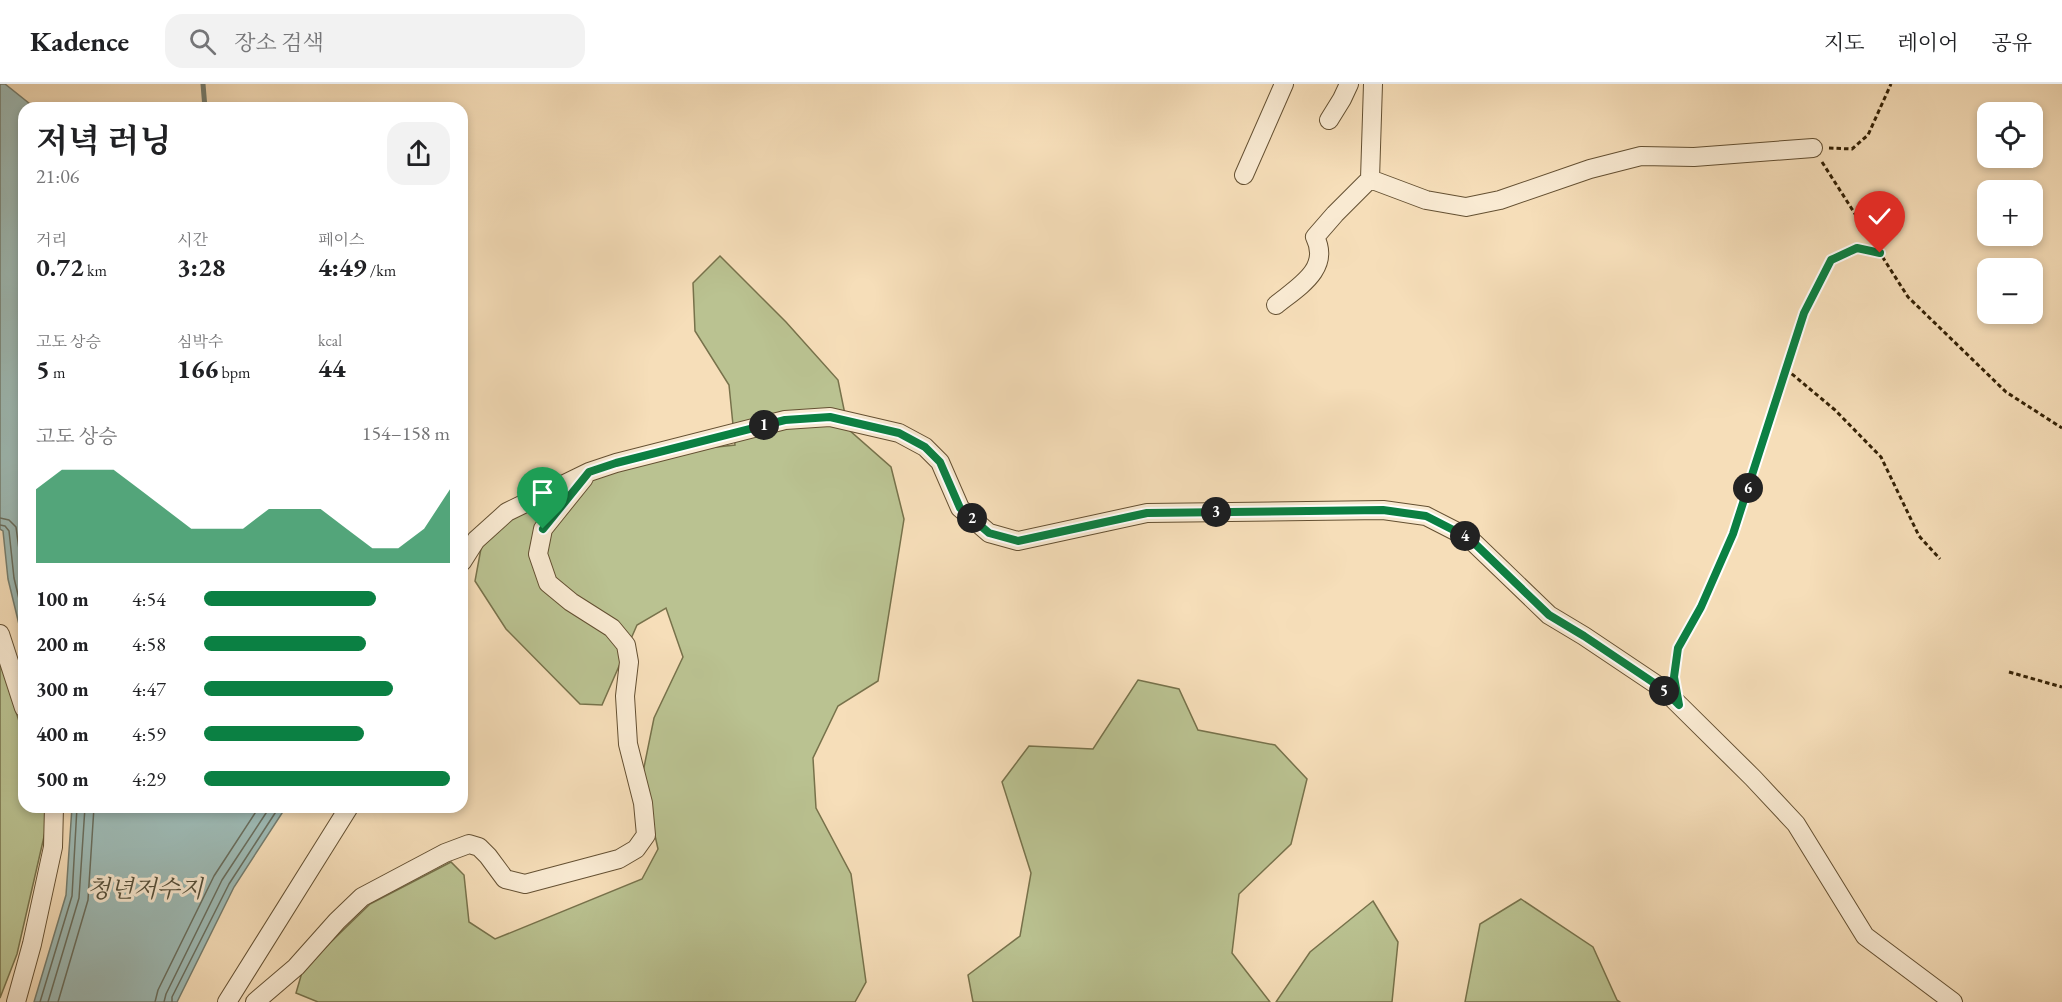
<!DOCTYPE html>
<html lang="ko">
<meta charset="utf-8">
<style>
:root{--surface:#fff;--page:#f2f2f2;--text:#202124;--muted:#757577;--line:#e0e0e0;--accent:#0b8043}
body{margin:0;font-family:"EB Garamond","Noto Serif KR",serif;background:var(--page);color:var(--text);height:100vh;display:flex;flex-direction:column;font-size:22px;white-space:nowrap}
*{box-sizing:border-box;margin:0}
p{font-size:20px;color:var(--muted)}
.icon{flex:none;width:33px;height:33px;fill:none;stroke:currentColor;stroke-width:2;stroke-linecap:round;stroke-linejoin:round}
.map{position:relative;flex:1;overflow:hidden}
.drawer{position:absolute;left:18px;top:18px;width:450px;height:711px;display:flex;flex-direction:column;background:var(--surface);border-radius:18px;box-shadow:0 3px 9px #0003}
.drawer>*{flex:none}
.fabs{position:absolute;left:1977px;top:18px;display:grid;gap:12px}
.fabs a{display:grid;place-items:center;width:66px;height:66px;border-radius:12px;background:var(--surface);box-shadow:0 3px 9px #0003;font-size:30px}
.pin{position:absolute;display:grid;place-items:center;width:51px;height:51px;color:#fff;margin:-62px -26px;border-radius:50% 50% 50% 0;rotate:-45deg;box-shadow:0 0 6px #0007}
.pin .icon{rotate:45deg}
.km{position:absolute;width:30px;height:30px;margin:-15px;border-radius:50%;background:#222;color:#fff;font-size:16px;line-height:30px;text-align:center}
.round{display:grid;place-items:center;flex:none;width:63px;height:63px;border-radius:18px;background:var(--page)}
.head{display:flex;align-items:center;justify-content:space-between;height:102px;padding:0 18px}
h1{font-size:33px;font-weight:700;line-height:45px}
.stats{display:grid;grid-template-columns:repeat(3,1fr);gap:9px;height:102px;padding:6px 18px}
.stats div{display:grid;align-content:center}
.stats b{font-size:26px;font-weight:700}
.stats small{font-size:16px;font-weight:400}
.stats p{font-size:16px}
.chart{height:168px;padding:12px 18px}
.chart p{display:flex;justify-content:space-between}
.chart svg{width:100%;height:108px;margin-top:6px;fill:var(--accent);opacity:.7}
ul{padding:0 18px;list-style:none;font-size:20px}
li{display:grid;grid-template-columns:96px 72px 1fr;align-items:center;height:45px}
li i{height:15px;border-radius:8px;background:var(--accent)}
header{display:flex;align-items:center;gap:36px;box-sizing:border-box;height:84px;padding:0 30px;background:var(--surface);border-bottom:2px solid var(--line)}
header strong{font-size:28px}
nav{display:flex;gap:33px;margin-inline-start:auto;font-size:21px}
.search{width:420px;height:54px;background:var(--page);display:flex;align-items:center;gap:15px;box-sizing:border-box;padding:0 21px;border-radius:18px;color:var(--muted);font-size:22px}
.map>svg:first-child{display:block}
</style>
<header>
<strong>Kadence</strong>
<div class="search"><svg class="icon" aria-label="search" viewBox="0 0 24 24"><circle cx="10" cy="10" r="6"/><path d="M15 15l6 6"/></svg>장소 검색</div>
<nav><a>지도</a><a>레이어</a><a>공유</a></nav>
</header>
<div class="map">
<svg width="2062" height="918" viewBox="0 0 2062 918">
<rect width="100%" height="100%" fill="#f6deb9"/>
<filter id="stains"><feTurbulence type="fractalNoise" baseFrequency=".00333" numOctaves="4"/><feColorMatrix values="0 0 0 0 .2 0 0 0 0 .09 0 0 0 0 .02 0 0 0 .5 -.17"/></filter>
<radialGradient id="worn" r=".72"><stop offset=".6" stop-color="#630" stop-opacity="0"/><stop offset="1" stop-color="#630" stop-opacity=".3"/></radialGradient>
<path fill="#bac291" stroke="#77724b" stroke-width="1.5" d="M720,172L786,238L838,296L848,345L891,383L904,435L878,597L838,622L813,674L816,724L851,790L866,898L855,918H318L296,909L303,885L370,820L451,778L464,791L469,838L495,855L642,795L658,765L642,693L654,634L683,573L666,524L637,541L602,621L580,620L506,545L475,497L482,459L518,428L601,390L689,366L735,361L729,301L695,247L693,199Z
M0,577L24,653V723H46L49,731L17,870L0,914Z
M1138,596L1179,605L1198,646L1275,661L1307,695L1291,760L1239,810L1232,869L1270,918H973L968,891L1020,852L1031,789L1002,698L1029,662L1093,665Z
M1521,815L1593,863L1617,916L1620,918H1465L1480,840Z
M1373,817L1398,858L1392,918H1276L1310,868Z"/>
<path fill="#9ebbb6" stroke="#747d6f" stroke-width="1.5" d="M0,0H5L35,24H24V561L8,495L3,447L0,445Z
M72,723H286L234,803L177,918H34L66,811Z"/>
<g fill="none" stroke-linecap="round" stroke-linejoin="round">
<path stroke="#696e5e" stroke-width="1.5" d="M0,434L9,436L16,443L24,503
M0,441L5,442L9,447L14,494L24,536
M40,918L72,812L77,723
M48,918L79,814L85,723
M58,918L88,816L94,723
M155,918L158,906L214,792L259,723
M164,918L166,910L222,796L270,723
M172,918V913L229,800L279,723"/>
<path stroke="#747d6f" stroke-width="5" d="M203,0L205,24"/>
<defs>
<path id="minor" d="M1329,36L1342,15L1349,0
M1244,91L1284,0
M1370,95L1426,116L1466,123L1500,116L1590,85L1641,72L1694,73L1813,64
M1276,221C1298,203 1331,185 1315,153L1335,130L1370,95L1373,0
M462,478L476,456L507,428L589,388L616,379L785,336L830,333L899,349L925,363L940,378L960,424L989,449L1018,457L1147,429L1383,426L1426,432L1469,454L1549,531L1584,552L1663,605L1753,694L1796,740L1865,852L1953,918
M0,550L24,624
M16,918L32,860L53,763L54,723
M227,918L349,723
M255,918L296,883L337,837L362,813L445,769L469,760L479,763L488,772L505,795L525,800L619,775L636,765L646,751L643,719L628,660L625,612L629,578L626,561L612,544L571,518L548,499L538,470L543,445L584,394"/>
</defs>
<use href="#minor" stroke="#645032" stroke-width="20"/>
<path stroke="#342105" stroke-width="3" stroke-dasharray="4.5 3" stroke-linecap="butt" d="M1829,64L1852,65L1868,51L1891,0
M1822,78L1908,213L2006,308L2062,344
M1786,285L1835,326L1881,373L1919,452L1940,475
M2009,588L2062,603
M1674,593L1678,564L1701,523L1733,450L1804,229L1831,176L1857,164L1880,169"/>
<use href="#minor" stroke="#f9ead2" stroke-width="18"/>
</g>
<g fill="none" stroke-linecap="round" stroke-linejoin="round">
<defs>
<path id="route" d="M543,445L589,388L616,379L785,336L830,333L899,349L925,363L940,378L960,424L989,449L1018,457L1147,429L1383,426L1426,432L1469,454L1549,531L1584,552L1663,605L1679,621L1674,593L1678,564L1701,523L1733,450L1804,229L1831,176L1857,164L1880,169"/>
</defs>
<use href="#route" stroke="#fff" stroke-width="12"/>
<use href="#route" stroke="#0b8043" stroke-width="8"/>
</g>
<g text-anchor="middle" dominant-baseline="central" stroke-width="6" stroke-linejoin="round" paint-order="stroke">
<g font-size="24" font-style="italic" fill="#544f3a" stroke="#f9ead2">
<text x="145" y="804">청년저수지</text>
</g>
</g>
<rect width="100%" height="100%" filter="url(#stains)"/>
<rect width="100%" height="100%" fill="url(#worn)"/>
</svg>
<div class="fabs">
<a><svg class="icon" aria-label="locate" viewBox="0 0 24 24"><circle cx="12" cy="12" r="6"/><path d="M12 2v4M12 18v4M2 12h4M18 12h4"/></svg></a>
<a>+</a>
<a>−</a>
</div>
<div class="pin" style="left:543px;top:445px;background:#1e9e55"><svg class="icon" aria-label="arrive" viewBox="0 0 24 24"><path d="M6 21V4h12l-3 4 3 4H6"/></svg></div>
<div class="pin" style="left:1880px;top:169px;background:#d93025"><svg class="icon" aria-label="check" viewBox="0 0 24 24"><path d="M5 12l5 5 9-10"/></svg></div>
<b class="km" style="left:764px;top:341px">1</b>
<b class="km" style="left:972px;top:434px">2</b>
<b class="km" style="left:1216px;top:428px">3</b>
<b class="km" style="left:1465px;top:452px">4</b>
<b class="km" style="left:1664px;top:607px">5</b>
<b class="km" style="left:1748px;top:404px">6</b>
<section class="drawer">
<div class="head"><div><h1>저녁 러닝</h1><p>21:06</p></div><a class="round"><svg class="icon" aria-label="share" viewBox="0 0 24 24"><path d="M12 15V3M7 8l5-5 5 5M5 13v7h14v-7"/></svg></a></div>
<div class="stats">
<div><p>거리</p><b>0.72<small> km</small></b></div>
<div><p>시간</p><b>3:28</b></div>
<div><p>페이스</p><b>4:49<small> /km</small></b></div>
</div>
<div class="stats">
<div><p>고도 상승</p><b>5<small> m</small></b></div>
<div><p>심박수</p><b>166<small> bpm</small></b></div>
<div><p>kcal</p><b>44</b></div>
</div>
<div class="chart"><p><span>고도 상승</span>154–158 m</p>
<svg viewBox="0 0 160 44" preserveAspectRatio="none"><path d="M0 44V14L10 6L20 6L30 6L40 14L50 22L60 30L70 30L80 30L90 22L100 22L110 22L120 30L130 38L140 38L150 30L160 14V44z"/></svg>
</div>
<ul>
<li><b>100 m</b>4:54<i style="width:70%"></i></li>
<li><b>200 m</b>4:58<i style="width:66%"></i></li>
<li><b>300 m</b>4:47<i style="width:77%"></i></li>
<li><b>400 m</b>4:59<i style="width:65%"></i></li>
<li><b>500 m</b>4:29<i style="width:100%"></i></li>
</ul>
</section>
</div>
